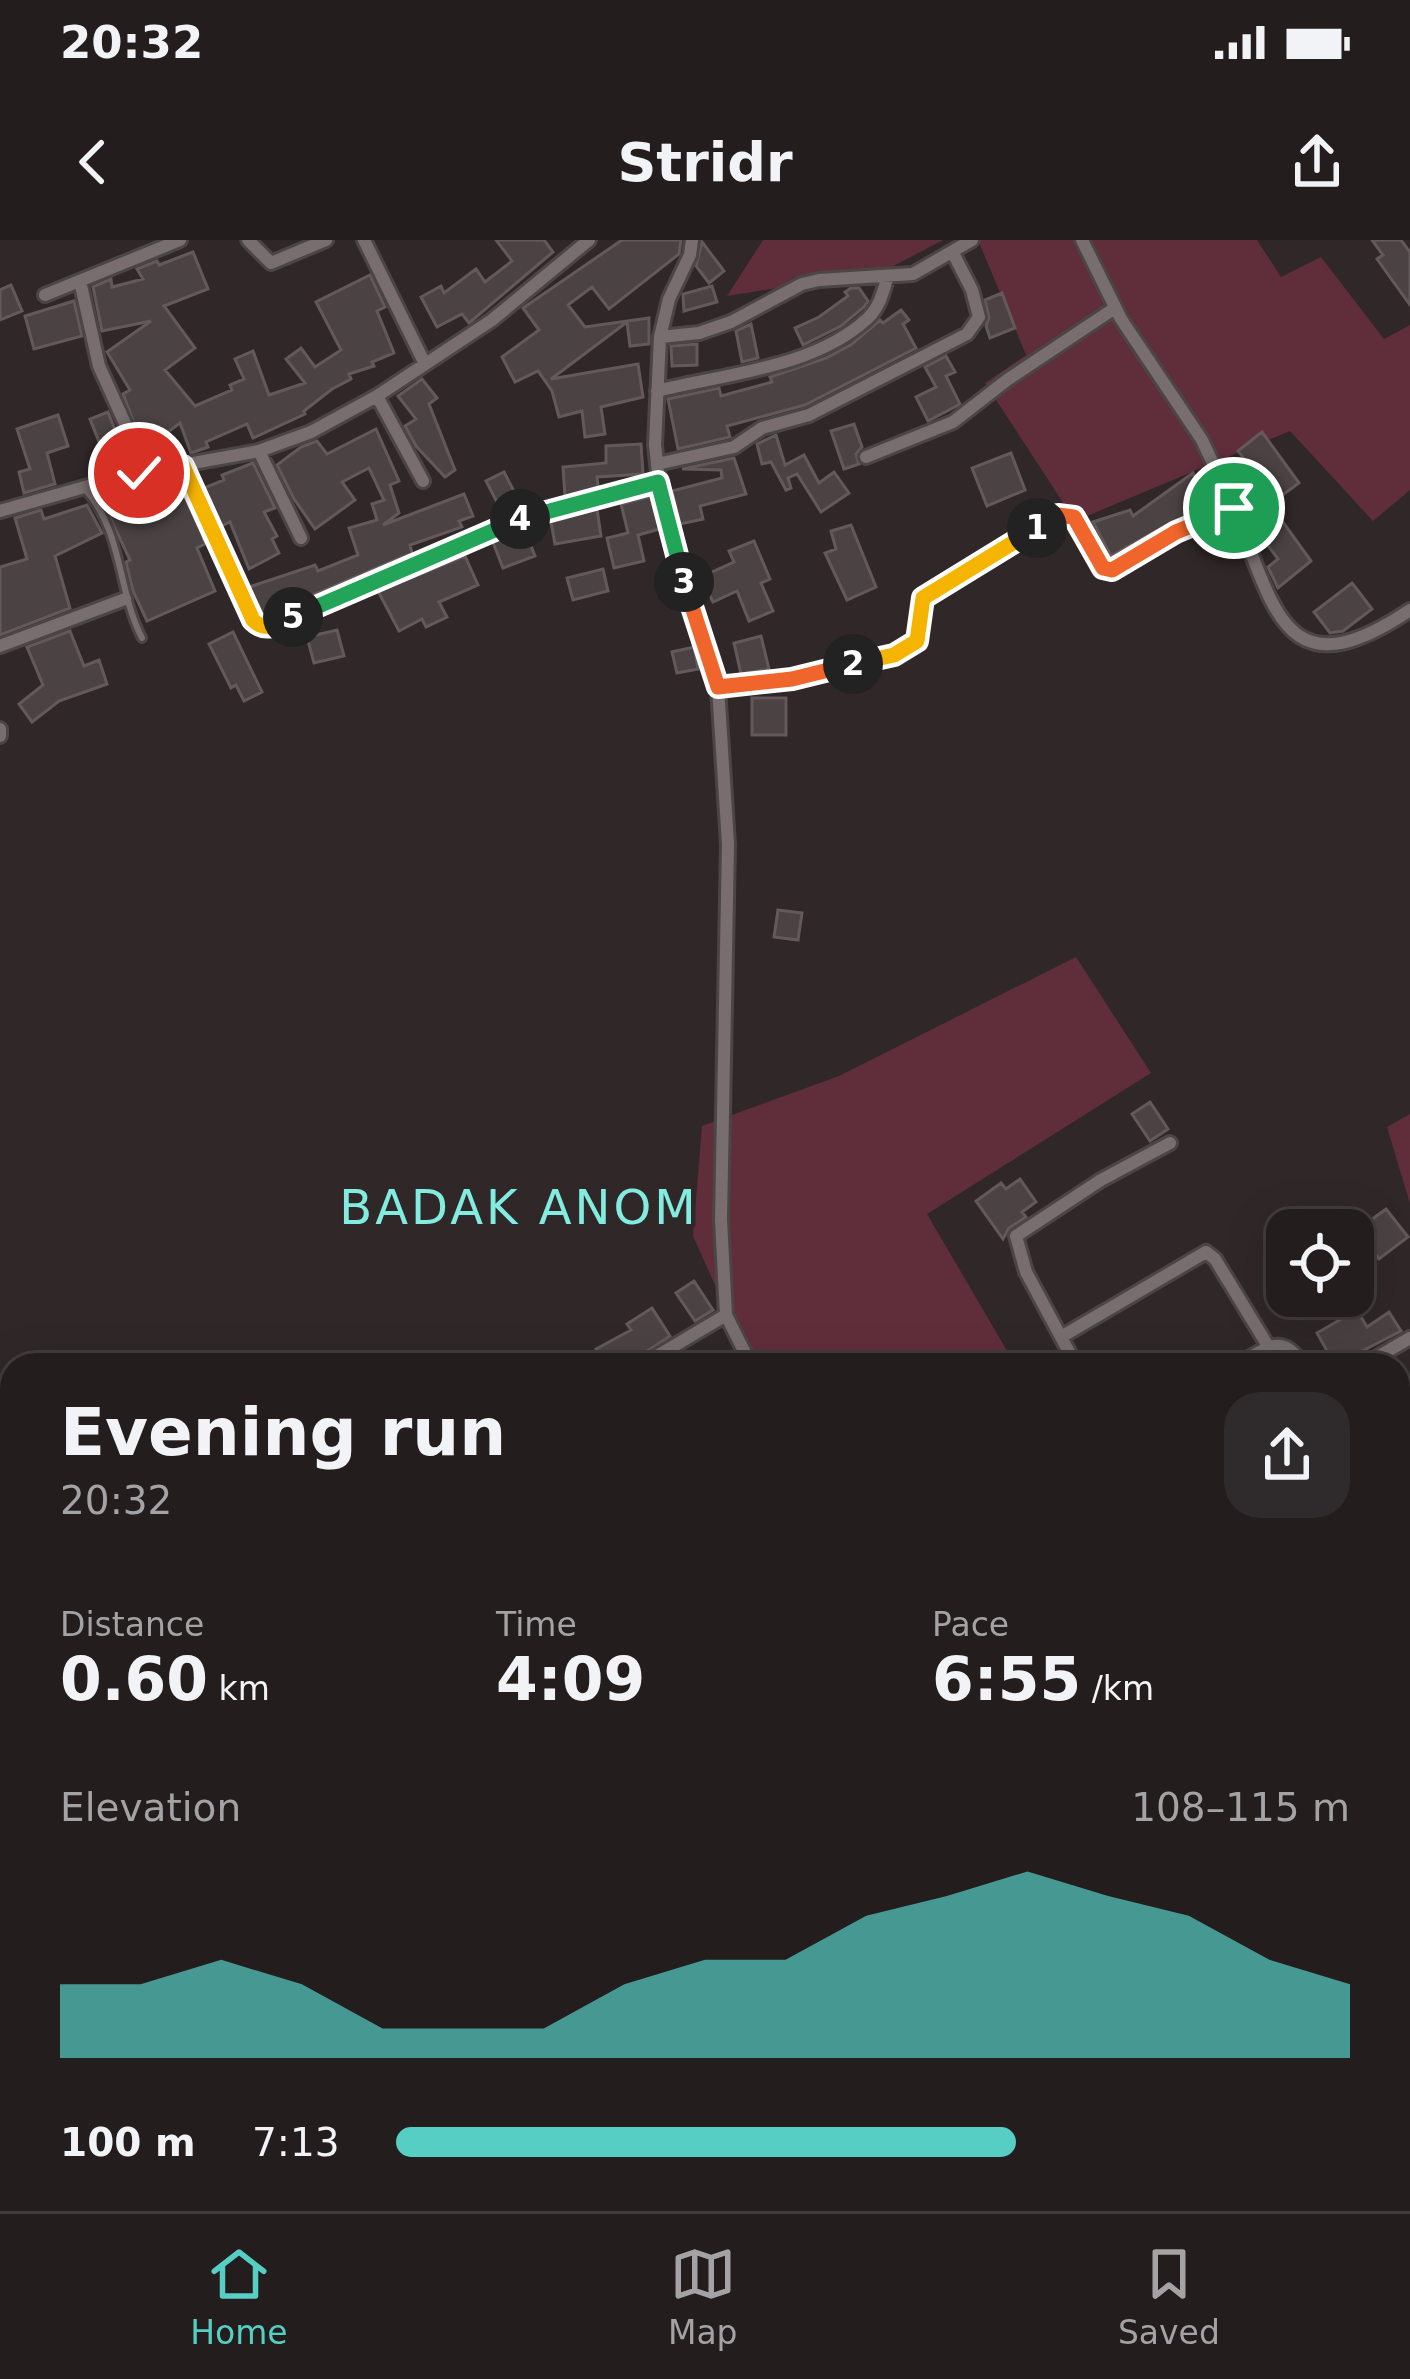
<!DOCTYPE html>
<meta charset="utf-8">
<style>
:root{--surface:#231d1e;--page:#2f2a2b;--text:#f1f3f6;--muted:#a3a2a4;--line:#403b3c;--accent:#56cec3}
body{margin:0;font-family:"DejaVu Sans",sans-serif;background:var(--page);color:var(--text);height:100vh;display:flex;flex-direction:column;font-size:45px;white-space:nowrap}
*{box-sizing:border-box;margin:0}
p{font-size:39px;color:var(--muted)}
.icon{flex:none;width:66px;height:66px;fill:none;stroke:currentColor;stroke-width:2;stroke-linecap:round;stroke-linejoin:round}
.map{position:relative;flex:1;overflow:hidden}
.details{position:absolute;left:0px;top:1113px;width:1410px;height:858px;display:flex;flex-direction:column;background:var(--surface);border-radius:36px 36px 0 0;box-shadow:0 12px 48px #0002,0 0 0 3px var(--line)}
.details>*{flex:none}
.tools{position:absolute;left:1266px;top:969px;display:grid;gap:24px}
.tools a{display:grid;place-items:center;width:108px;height:108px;border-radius:24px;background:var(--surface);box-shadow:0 12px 48px #0002,0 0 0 3px var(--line);font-size:60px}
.pin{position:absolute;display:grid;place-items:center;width:102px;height:102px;color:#fff;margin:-51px;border:6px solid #fff;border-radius:50%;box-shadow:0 3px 12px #0007}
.km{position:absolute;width:60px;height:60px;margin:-30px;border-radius:50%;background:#222;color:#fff;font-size:33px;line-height:60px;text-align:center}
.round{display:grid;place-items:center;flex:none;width:126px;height:126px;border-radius:36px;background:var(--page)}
.overview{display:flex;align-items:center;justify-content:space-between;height:204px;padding:0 60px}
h1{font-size:66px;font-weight:800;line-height:90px}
.stats{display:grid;grid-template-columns:repeat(3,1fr);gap:18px;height:204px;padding:12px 60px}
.stats div{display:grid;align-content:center}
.stats b{font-size:60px;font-weight:800}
.stats small{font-size:33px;font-weight:400}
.stats p{font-size:33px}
.chart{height:336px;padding:24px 60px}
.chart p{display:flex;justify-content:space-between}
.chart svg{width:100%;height:216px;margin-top:12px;fill:var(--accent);opacity:.7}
ul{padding:0 60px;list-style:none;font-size:39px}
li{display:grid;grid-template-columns:192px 144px 1fr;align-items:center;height:90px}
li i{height:30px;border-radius:15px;background:var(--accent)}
.status{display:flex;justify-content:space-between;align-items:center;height:84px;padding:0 60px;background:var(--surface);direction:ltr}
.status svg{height:33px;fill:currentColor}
header{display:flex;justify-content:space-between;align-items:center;height:156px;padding:0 60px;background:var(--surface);font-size:54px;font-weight:800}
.dock{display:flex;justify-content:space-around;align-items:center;height:168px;border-top:3px solid var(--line);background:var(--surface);font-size:33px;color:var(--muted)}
.dock a{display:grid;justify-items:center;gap:6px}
.dock .selected{color:var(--accent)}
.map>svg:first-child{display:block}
</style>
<div class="status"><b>20:32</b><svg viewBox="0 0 49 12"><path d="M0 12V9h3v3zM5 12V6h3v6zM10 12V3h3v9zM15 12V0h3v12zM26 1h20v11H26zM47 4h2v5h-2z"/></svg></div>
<header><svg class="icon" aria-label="back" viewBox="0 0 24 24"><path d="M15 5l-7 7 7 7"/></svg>Stridr<svg class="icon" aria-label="share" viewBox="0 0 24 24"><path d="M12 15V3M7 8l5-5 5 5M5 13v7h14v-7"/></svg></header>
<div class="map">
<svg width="1410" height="1971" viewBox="0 0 1410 1971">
<rect width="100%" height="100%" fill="#2f2728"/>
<path fill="#602e3a" d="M763,0H943L884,31L727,56Z
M978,0H1257L1281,37L1321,17L1384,99L1410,85V250L1373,281L1290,191L1075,281L985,143L1026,115Z
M1076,717L1151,833L927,974L1013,1121L1006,1125H751L693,996L702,886L839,836Z
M1410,874V964L1387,887Z"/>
<path fill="#4b4243" stroke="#63595b" stroke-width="3" d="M496,0H544L553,12L469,83L462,74L437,87L421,57L441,46L444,53L476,29L485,42L512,21Z
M622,0H681L679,14L609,69L592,47L568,65L585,87L649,78V104L630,106L627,82L551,139L638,124L643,157L601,167L605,194L585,197L582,171L559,177L552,151L538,131L515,142L502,117L539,90L523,68Z
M1372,0H1401L1410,12V65L1377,19L1383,15Z
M702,2L724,31L709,43L696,26Z
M193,12L208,49L164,66L195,108L165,130L195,166L232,150L230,145L244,139L235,119L253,111L269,155L305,143L286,119L301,108L315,127L341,110L316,62L370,35L385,67L377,71L394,113L372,122L374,126L349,134L351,139L332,149L304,171L305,174L253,198L247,184L206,202L208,207L191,213L180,183L144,210L123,154L130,150L107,112L151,81L102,91L93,47L111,39L112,47L143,39L137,29L157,21L159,25Z
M11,45L22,71L0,80V50Z
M712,46L717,62L684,71L683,54Z
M851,48H859L868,61L864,67L841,86L803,105L795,88L819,77L848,56L845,52Z
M1002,53L1015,88L990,98L986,86L989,78L985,60Z
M74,61L82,96L34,109L25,76Z
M901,70L909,80L903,84L916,108L805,165L727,186L730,197L678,209L668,159L719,148L721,156L772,142L770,137L826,118L852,104L880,80L883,83Z
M751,84L758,118L742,122L736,91Z
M697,104V125L672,126L671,106Z
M946,116L955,132L946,136L960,164L928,181L916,157L936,147L925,127Z
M422,139L437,158L429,164L455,230L445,237L416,206L405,186L416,179L398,156Z
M108,172L121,205L103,212L90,179Z
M58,175L68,206L47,213L55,244L24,253L19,232L30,229L17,189Z
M854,184L862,207L856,214L859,224L844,229L831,191Z
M376,189L399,241L390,245L399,273L383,285L464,254L473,276L459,281L462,287L410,305L412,313L264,376L249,347L315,325L318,331L358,315L349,288L377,280L372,264L384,260L369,228L342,242L355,260L315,289L294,259L277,225L301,207L317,201L327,214Z
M1262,192L1299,243L1270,264L1311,321L1278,348L1268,327L1278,319L1251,283L1242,261L1264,244L1238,211Z
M776,195L785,225L804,215L819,243L834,232L849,253L821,272L797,234L788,238L791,248L786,250L771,222L762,224L757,204Z
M641,204L643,234L597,237L598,247L565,256L563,227L606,223V206Z
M1011,213L1025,250L987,266L972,228Z
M734,218L746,254L700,266L703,279L680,284L672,251L722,238L721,230L682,229Z
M253,223L275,268L264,272L277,296L272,299L279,313L249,329L230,282L221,286L204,248L224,240L222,235Z
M504,232L519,261L501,270L486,241Z
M1193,233L1214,265L1172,282L1111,316L1093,282L1130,270L1133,276Z
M176,237L202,294L205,304L197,308L215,351L147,381L133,351L126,322L130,320L101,258L127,246Z
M652,256L660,289L638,295L644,321L614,328L607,298L628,293L621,264Z
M87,265L102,293L55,316L70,368L0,395V327L27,319L15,278L41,270L44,279Z
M597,269L601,296L555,304L551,282Z
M851,285L876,347L847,360L825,313L836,309L831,291Z
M524,289L535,316L503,328L492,300Z
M754,301L770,339L761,343L773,371L749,381L737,351L713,362L701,337L734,322L729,311Z
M465,316L478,345L439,362L447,377L426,387L422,379L399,391L378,351Z
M603,329L608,351L573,360L567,338Z
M1352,343L1372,369L1343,391L1330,393L1314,372Z
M337,390L344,416L314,423L307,397Z
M70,391L84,426L99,420L107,444L59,461L32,482L19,464L43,445L27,407Z
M233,392L262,452L244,461L236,445L231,448L209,404Z
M761,396L769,429L741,434L734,403Z
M694,407L698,429L677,433L672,412Z
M752,458H786V495H752Z
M778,670L802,673L798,700L774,697Z
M1150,862L1168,889L1150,901L1132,874Z
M1020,939L1036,962L1022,972L1026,977L1009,988L1003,999L976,961L1001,943L1006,949Z
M1386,969L1408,997L1379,1019L1357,990Z
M694,1041L713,1070L695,1081L676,1053Z
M652,1068L670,1096L626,1125H605L596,1109L631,1090L627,1084Z
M1357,1070L1367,1087L1389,1072L1401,1091L1335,1125L1317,1093Z"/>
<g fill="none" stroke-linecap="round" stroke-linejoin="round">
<defs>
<path id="service" d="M85,249C123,292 117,349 142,398"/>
<path id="minor" d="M248,0L271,23L326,0
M364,0L424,122
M692,0L690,15L669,59L660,97L655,205L659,241L680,330L718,447L728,604L721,980L726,1075L751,1125
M1082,0L1121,79L1202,200L1234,268
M80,41L99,126L127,188L139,233
M45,55L180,0
M660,97L699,93L731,82L802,44L819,40L913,34L972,0
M657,151C724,134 815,128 868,78C880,67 883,51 888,36
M377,156L423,241
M259,211L301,298
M866,217L953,182L1007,140L1115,68
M657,224L734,207L762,188L809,175L967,94L979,77L972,50L953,13
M183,226L252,380L262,387L277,384L503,284L659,241
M0,271L127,235L259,211L311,192L377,156L492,80L589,0
M0,406L125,359
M718,447L792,439L905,409L917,401L923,358L1057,275L1069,274L1081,282L1107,330L1176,292L1234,268C1275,370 1285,454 1410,370
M0,489V496
M1061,1097L1206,1012L1215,1019L1268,1106
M642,1125L726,1075
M1076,1125L1026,1032L1016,996L1101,940L1170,903
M1235,1125C1265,1112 1280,1089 1303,1125
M1364,1125L1410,1098
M1398,1579L1410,1572
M1398,1897L1410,1891
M841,1971L843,1959"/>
</defs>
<use href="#service" stroke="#4c4546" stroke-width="12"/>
<use href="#minor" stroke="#4c4546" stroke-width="18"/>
<use href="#service" stroke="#786e70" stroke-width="6"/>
<use href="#minor" stroke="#786e70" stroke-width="12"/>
</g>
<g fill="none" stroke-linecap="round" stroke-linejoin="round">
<defs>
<path id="split-1" d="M1037,288L1058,275L1074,277L1103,328L1112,330L1176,292L1234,268"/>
<path id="split-2" d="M853,424L894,415L917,401L923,358L1037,288"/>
<path id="split-3" d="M684,342L718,447L792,439L853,424"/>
<path id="split-4" d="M520,279L658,242L684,342"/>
<path id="split-5" d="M293,377L520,279"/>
<path id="split-6" d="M139,233L183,226L253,380C266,393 278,384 293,377"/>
</defs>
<use href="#split-1" stroke="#fff" stroke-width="24"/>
<use href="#split-2" stroke="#fff" stroke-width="24"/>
<use href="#split-3" stroke="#fff" stroke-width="24"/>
<use href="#split-4" stroke="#fff" stroke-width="24"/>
<use href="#split-5" stroke="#fff" stroke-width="24"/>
<use href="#split-6" stroke="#fff" stroke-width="24"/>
<use href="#split-1" stroke="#f0652b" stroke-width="15"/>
<use href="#split-2" stroke="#f5b400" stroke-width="15"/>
<use href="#split-3" stroke="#f0652b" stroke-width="15"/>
<use href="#split-4" stroke="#22a559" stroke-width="15"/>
<use href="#split-5" stroke="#22a559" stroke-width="15"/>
<use href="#split-6" stroke="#f5b400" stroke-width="15"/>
</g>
<g text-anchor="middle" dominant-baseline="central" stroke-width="9" stroke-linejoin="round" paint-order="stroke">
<g font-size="48" letter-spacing="3" fill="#82ece1" stroke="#2f2728">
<text x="519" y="967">BADAK ANOM</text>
</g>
</g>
</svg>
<div class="tools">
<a><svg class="icon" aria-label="locate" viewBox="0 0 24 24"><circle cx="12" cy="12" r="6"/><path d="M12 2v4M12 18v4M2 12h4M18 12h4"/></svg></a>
</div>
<div class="pin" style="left:1234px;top:268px;background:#1e9e55"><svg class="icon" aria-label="arrive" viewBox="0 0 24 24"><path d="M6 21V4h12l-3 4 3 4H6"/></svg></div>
<div class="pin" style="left:139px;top:233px;background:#d93025"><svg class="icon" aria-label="check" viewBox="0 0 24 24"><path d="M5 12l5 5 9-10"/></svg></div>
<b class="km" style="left:1037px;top:288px">1</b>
<b class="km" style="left:853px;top:424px">2</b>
<b class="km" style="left:684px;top:342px">3</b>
<b class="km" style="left:520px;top:279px">4</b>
<b class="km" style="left:293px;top:377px">5</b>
<section class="details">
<div class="overview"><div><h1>Evening run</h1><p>20:32</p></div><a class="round"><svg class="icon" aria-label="share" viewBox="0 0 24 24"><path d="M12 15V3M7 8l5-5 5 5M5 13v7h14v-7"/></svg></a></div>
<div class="stats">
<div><p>Distance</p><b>0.60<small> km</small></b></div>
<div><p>Time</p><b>4:09</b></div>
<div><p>Pace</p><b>6:55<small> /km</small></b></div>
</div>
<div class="chart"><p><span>Elevation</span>108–115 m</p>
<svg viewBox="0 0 160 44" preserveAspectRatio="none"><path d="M0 44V29L10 29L20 24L30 29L40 38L50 38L60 38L70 29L80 24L90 24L100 15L110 11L120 6L130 11L140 15L150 24L160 29V44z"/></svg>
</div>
<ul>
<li><b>100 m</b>7:13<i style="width:65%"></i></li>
</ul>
</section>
</div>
<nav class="dock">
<a class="selected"><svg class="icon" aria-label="home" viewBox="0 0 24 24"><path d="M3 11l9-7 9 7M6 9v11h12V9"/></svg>Home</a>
<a><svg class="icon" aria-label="map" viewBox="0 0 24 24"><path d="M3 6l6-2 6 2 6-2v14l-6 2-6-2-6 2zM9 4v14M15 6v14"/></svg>Map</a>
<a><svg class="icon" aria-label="saved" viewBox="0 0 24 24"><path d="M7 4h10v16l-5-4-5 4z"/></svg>Saved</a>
</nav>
